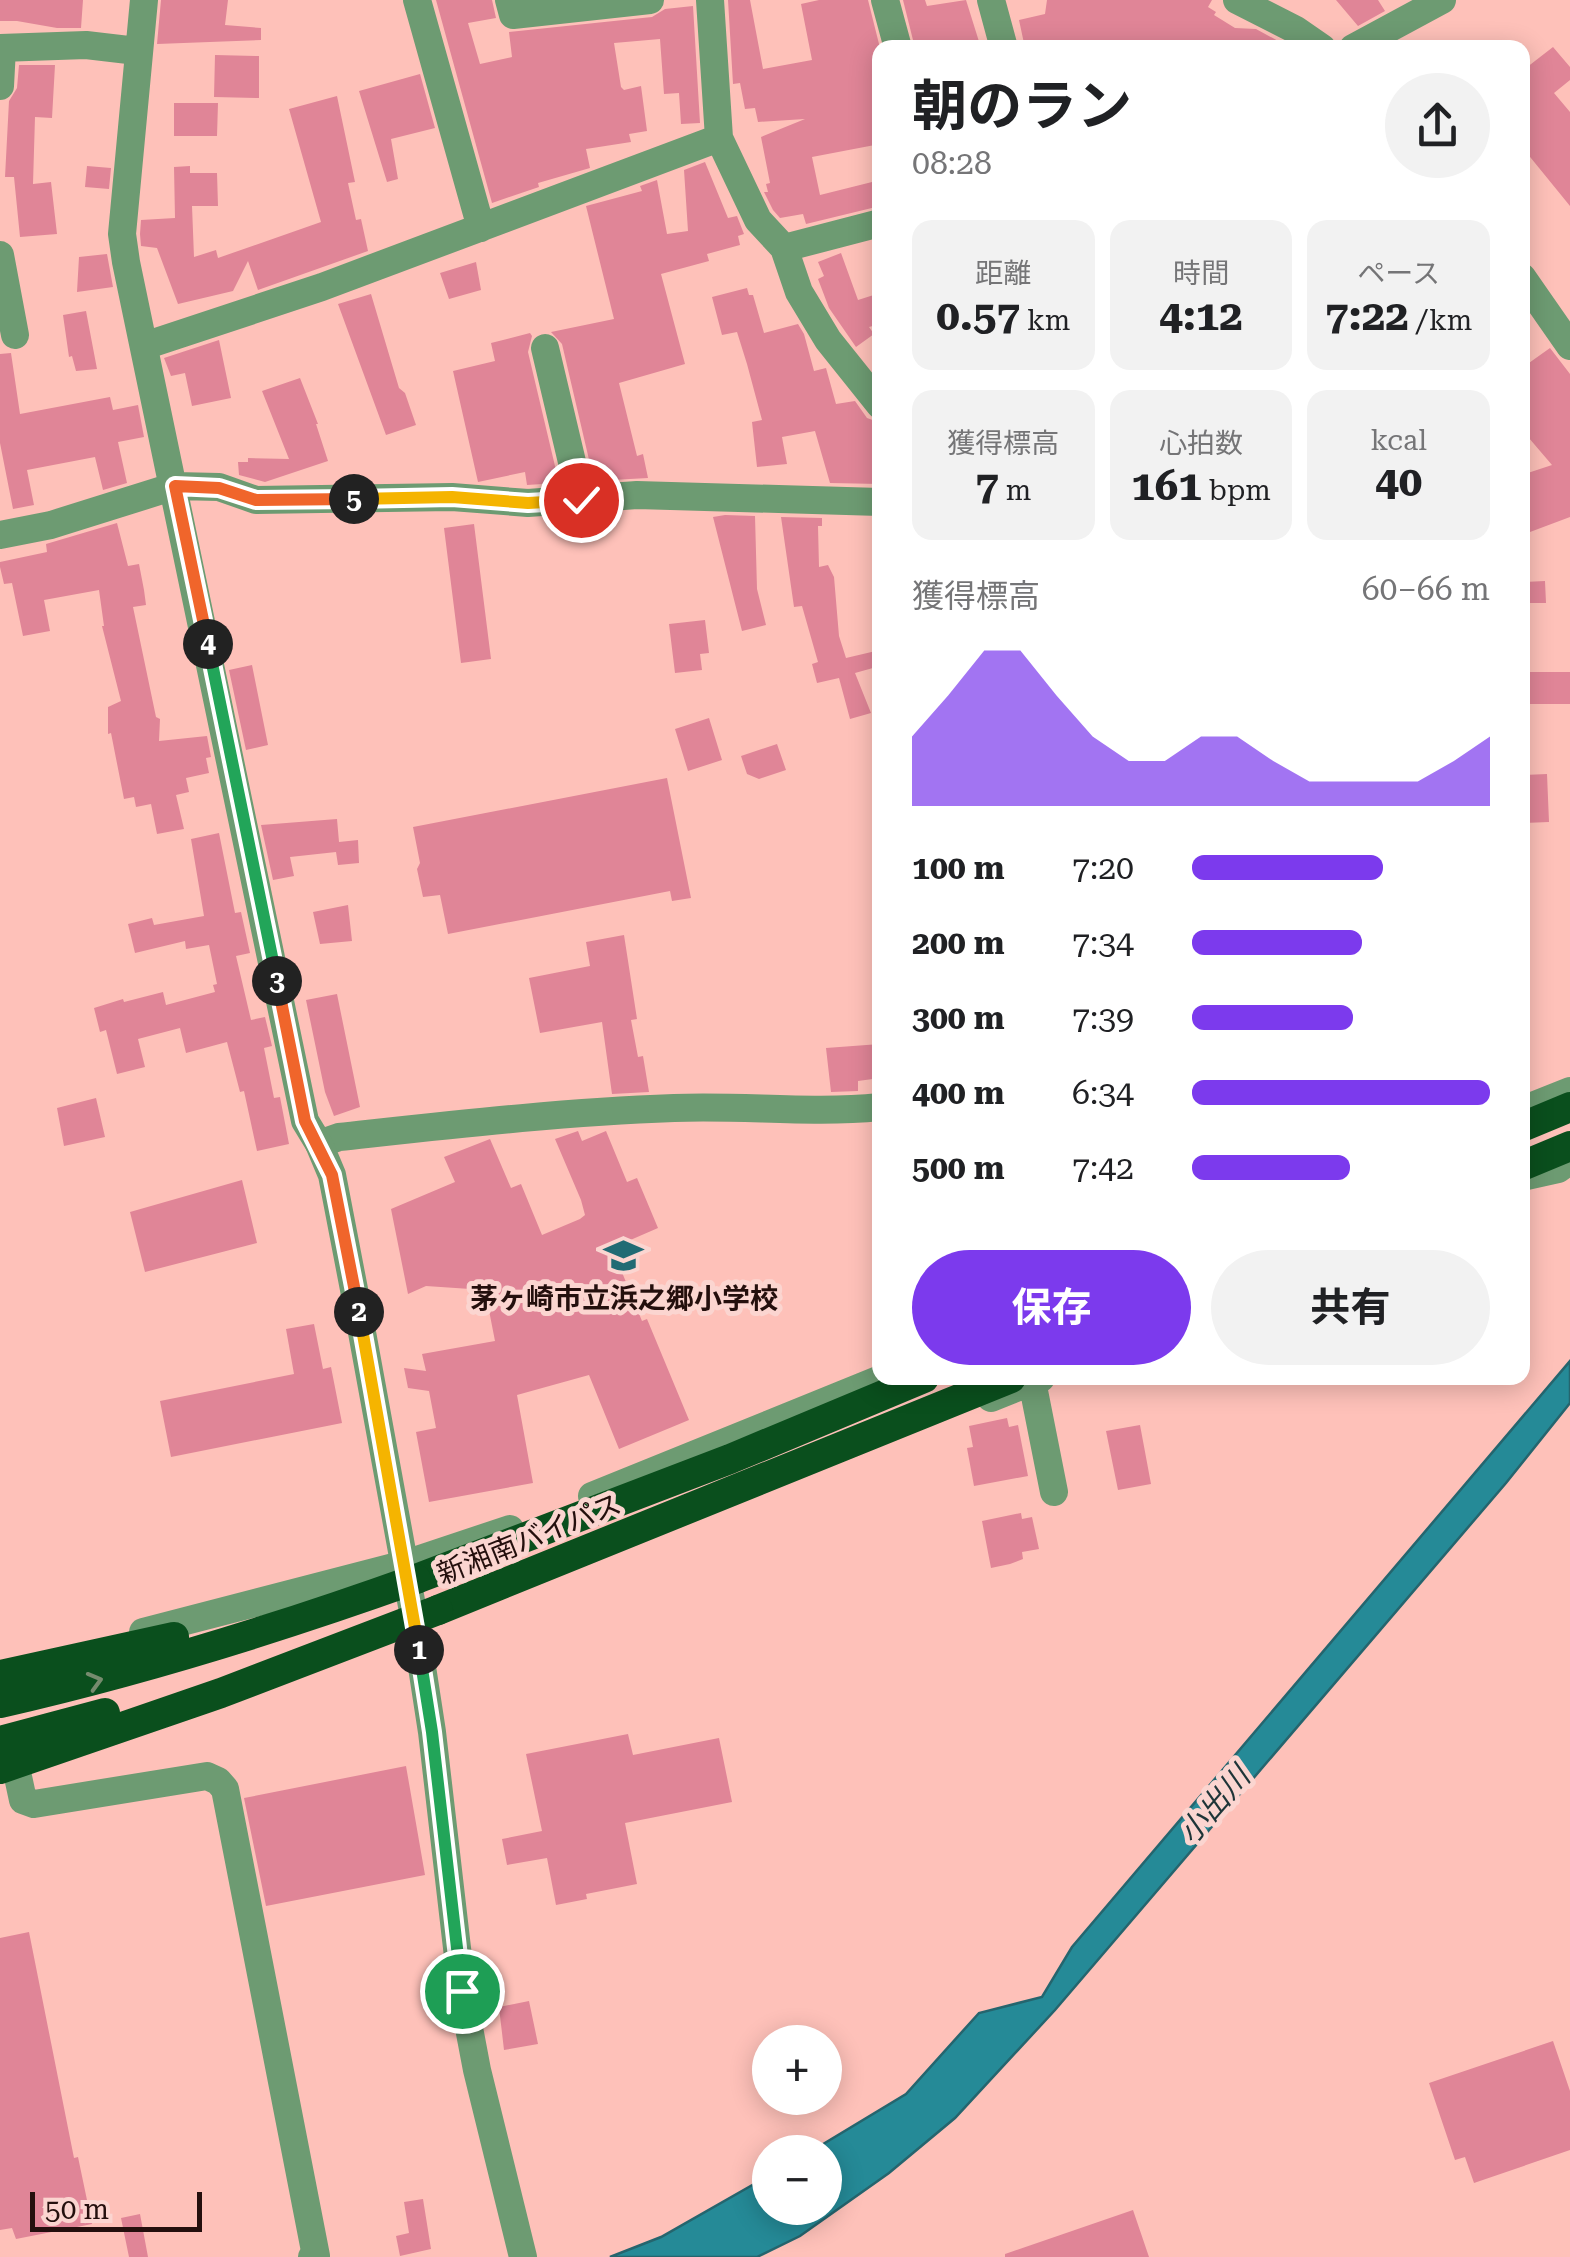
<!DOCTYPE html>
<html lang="ja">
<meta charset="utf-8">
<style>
:root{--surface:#fff;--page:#f2f2f2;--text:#202124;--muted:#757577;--accent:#7c3aed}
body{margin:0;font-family:"Roboto Serif","Noto Sans JP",serif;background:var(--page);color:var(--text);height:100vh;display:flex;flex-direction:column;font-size:38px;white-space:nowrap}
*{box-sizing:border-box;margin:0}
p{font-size:32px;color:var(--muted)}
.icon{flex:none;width:55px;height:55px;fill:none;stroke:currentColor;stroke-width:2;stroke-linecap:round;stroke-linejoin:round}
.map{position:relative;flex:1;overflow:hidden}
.details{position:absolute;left:872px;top:40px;width:658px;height:1345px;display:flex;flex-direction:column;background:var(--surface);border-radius:20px;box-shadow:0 5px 25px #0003}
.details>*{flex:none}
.fabs{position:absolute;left:752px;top:2025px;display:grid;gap:20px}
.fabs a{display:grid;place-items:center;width:90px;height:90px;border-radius:50%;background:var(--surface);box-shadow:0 5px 25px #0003;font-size:50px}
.scale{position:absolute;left:30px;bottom:25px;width:172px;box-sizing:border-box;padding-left:10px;border:5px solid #240f0d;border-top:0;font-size:28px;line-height:35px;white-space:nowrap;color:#240f0d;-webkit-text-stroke:8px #fbd5d0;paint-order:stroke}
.pin{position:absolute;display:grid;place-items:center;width:85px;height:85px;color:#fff;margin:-42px;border:5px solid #fff;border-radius:50%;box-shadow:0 2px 10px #0007}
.km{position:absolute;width:50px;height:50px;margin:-25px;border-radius:50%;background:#222;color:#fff;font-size:28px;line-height:50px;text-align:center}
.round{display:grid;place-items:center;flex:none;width:105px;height:105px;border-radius:52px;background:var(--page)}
.summary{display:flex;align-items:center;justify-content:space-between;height:170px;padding:0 40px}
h1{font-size:55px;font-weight:700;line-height:75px}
.figures{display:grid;grid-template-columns:repeat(3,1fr);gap:15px;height:170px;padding:10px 40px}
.figures div{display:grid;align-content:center;border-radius:20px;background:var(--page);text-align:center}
.figures b{font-size:42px;font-weight:700}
.figures small{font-size:28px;font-weight:400}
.figures p{font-size:28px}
.chart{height:280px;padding:20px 40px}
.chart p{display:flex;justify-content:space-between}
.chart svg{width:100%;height:180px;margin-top:10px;fill:var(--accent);opacity:.7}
.action{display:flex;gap:20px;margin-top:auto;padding:20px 40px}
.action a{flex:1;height:115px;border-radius:60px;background:var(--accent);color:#fff;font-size:40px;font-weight:700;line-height:115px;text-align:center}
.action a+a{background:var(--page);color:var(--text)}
ul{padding:0 40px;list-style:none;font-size:32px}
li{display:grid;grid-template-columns:160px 120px 1fr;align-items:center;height:75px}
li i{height:25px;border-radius:12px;background:var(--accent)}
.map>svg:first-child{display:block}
</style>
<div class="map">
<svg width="1570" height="2257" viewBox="0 0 1570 2257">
<rect width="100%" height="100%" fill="#fec1b9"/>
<path fill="#258a97" stroke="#25656e" stroke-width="2.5" d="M1570,1361V1403L1506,1483L1055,2010L955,2118L889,2173L800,2236L757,2257H610L661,2237L770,2175V2208H825V2152H810L906,2094L979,2013L1042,1997L1072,1947Z"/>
<path fill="#e08597" d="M0,0H83L81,28H57L17,21H0Z
M161,0H228L225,25L261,28V40L157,44Z
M436,0H492L496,18L468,23L480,64L512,57L509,32L652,17L665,9L693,6L700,123L681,124L679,93L664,94L660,39L614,43L621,87L624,90L641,86L647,131L629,134L631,142L586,149L590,168L538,183L539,187L492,203Z
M728,0H750L763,69L812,60L801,4L819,0H868L880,48V144L812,157L820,195L880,180V206L806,224L803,214L780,218L773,210L764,192H768L766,184L770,183L761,137L805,119L758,122L755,108L745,109L740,83L733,84Z
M903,0H925L927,6L966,0L981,48H915Z
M1047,0H1212L1208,7L1216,12L1214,15L1235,28L1256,29L1291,48H1025L1019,20L1045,14Z
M1336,0H1378L1385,11L1358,26Z
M1553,47L1570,67V80L1554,93L1570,112V206L1522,147V71Z
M215,55L259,56V98L214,97Z
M19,65H55L52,118L35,117L33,184L51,182L57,234L20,237L14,177H5L9,101L17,88Z
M420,74L435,128L391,139L398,179L387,182L359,91Z
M337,96L355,182L348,183L356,220L361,219L368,251L258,290L248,261L233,291L178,304L157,248L141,246L140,234L141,220L175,218L174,167L190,166V173H217L218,206H192L194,257L216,250L218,258L321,222L289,109Z
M174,103H218L217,136H174Z
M705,162L728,218L737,216L744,234L738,236L740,245L707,254L709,261L661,274L685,364L619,383L637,456L643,454L648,478L594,481L562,344L551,332L614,319L586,206L642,191L640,186L657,180L667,234L688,231L684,170Z
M87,166L111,168L109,189L85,187Z
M841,253L858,300L880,293V324L869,327L874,334L856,347L829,308L818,279L824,276L818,262Z
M107,254L113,287L77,292L79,257Z
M476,262L481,290L449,299L440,273Z
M747,288L749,295H753L764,333L798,324L804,334L814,371L826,368L836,404L855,401L867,418L878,422L880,484L830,483L815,431L782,437L787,464L757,467L752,422L762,420L747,364L737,332L722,335L712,297Z
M371,294L399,388L405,393L416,425L386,435L338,304Z
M86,311L97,369L76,371L72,356L69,357L63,315Z
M530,333L532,336L528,352L559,483L527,485L525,472L478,482L453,371L495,361L491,343Z
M219,340L231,398L192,406L185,373L171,376L164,358Z
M1550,348L1570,374V517L1522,535V475L1552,465L1522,430V368Z
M11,353L20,414L110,397L113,410L138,405L144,437L118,442L127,483L103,490L95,457L27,470L34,505L13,509L0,443V354Z
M300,378L318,424H316L328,461L265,482L239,475L238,462H248V458L289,459L262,391Z
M725,515L755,516L757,589L766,625L742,631L713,517Z
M781,517L822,518V526H818L819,567L828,565L834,577L839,636L846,658L880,650V666L855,673L871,713L850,719L839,678L817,683L812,664L818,662L802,606L794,607Z
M117,523L128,566L139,564L144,590L146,605L133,607L156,717L160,719L159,741L207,736L211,757L206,758L209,773L186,778L189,792L176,795L184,829L157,834L151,804L136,807L134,797L124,799L111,733L108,734V707L121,701L102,626H104L99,590L44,600L50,631L23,636L12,583L4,584L0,567V562L47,552L46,544Z
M474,524L491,659L461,663L444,528Z
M1545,581L1546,603H1522V582Z
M705,620L709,653L700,654L702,670L675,673L669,624Z
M252,665L268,745L246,750L229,670Z
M1522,672H1570V704H1522Z
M709,718L722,760L688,771L675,729Z
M777,744L786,770L759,779L747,774L741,756Z
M1547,774L1549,822L1523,823L1522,775Z
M667,778L691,898L672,901L670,891L448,934L440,895L423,897L417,869L420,863L413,827Z
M337,819L339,842L358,840L359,863L338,865L336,852L290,857L294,876L273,880L261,825Z
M219,833L235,913L241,912L250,953L236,956L251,1020L265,1017L272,1046L264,1048L274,1098L280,1097L289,1144L257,1151L244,1091L240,1092L227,1042L186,1053L180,1028L138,1039L145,1067L117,1074L106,1030L100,1032L94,1008L123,999L124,1002L163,992L166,1005L215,992L213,985L217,984L209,945L186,949L185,941L135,953L128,924L152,918L154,925L204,916L191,839Z
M348,905L352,941L320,944L313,912Z
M624,935L637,1019L631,1020L638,1057L643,1056L649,1092L612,1094L602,1022L540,1033L529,978L590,966L586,942Z
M337,994L360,1107L334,1116L325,1092L306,1000Z
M880,1044V1078L858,1081V1091L831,1092L826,1048Z
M96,1098L105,1137L64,1146L57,1108Z
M578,1131L582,1141L606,1131L627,1182L637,1178L658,1228L612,1248L642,1321L647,1319L689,1420L619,1449L589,1375L517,1395L533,1483L429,1502L416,1432L436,1428L429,1391L408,1388L404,1368L426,1371L422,1354L495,1341L485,1290L426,1286L408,1294L391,1209L455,1182L444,1157L490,1139L511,1188L521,1184L542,1235L580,1219L585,1215L581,1200L555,1139Z
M242,1180L257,1243L145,1272L130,1212Z
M314,1324L323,1369L331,1367L342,1423L171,1457L160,1401L294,1374L286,1329Z
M1007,1418L1009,1427L1018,1425L1028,1476L974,1486L967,1448L973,1447L969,1426Z
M1140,1425L1151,1484L1118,1490L1106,1431Z
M1021,1513L1022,1519L1032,1517L1039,1549L1022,1552L1023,1559L1010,1564L991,1568L982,1521Z
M628,1734L633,1755L719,1738L732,1802L625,1823L637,1884L586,1894L587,1899L556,1905L547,1858L507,1865L502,1839L542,1831L526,1754Z
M406,1766L425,1875L266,1906L244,1798Z
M29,1932L74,2158L78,2157L92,2224L16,2239L12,2228L0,2230V1938Z
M529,2001L538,2044L504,2050L499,2007Z
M1553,2041L1570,2091V2150L1474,2183L1465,2157L1455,2160L1429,2083Z
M423,2199L431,2249L400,2256L396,2236L409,2233L404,2202Z
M1133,2210L1149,2257H1005V2254Z
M140,2214L148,2257H129L121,2218Z"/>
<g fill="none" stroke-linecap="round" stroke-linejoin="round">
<path stroke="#6d9b72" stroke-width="28" d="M144,0L122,234L126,262L305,1121L319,1144L339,1137C450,1125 562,1112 674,1108C742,1105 811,1114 880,1107
M417,0L481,228
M509,0L513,15L650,0
M710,0L719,138L758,220L784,248L799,292L828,340L880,405
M885,0L898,48
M991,0L1004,48
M1237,0L1296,30L1322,48
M0,48L86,45L137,51
M1353,48L1442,0
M0,86L2,48
M784,248L880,223
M0,255L15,335
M1522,277L1570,346
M144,346L322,287L719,138
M545,348L581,500
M0,535L51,525L175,486L219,487L256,500L452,497L528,503L637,495L880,502
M1522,1110L1570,1091
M1522,1177L1558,1169L1570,1161
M1032,1381L1054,1492
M991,1398L1041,1378
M592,1496L883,1378
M143,1632L405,1564L510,1529
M17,1772L23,1800L34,1804L207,1776L218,1781L225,1789L316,2256L312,2257"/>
<path stroke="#6d9b72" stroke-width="28" d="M319,1144L332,1175L357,1305L416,1628L432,1732L462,1991L477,2070L523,2257"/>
<path stroke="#0a4f1d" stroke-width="30" d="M1522,1127L1570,1107
M1522,1166L1570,1146
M416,1579L730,1459L924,1378
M438,1610L1011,1378"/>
<path stroke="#0a4f1d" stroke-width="30" d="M0,1675L174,1637
M0,1703C141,1671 279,1628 416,1579
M0,1741L105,1713
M0,1769L221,1693L438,1610"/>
</g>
<defs><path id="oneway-chevron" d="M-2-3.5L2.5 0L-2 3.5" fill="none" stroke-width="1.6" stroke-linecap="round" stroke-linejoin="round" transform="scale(2.5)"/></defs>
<use stroke="#768b6e" href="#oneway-chevron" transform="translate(95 1681) rotate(-16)"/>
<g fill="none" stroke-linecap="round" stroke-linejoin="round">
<defs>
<path id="split-1" d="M419,1650L432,1732L462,1991"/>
<path id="split-2" d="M359,1312L419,1650"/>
<path id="split-3" d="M277,981L305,1121L332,1175L359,1312"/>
<path id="split-4" d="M208,644L277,981"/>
<path id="split-5" d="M208,644L175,486L219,488L256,500L354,499"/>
<path id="split-6" d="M354,499L452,497L528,503L581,500"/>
</defs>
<use href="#split-1" stroke="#fff" stroke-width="20"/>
<use href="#split-2" stroke="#fff" stroke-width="20"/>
<use href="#split-3" stroke="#fff" stroke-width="20"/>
<use href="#split-4" stroke="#fff" stroke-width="20"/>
<use href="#split-5" stroke="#fff" stroke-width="20"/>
<use href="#split-6" stroke="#fff" stroke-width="20"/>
<use href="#split-1" stroke="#22a559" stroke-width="12"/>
<use href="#split-2" stroke="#f5b400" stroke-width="12"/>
<use href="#split-3" stroke="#f0652b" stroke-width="12"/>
<use href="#split-4" stroke="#22a559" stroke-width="12"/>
<use href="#split-5" stroke="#f0652b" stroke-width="12"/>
<use href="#split-6" stroke="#f5b400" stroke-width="12"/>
</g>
<defs>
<symbol id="school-bare" viewBox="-9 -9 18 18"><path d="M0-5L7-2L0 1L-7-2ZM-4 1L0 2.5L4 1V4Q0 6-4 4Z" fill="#216b74" stroke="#fbd5d0" stroke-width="2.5" paint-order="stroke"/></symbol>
</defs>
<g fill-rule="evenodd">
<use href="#school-bare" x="596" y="1228" width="55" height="55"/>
</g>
<g text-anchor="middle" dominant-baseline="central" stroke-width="10" stroke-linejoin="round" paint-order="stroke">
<g font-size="28" font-weight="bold" fill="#240f0d" stroke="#fbd5d0">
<text x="624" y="1298">茅ヶ崎市立浜之郷小学校</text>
</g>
<g font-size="28" fill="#240f0d" stroke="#fbd5d0">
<text transform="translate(529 1539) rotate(-22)">新湘南バイパス</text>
</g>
<g font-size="30" font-style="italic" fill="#1e3538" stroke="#fbd5d0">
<text transform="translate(1214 1805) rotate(-49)">小出川</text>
</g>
</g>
</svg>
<div class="fabs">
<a>+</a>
<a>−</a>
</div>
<div class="scale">50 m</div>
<div class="pin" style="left:462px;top:1991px;background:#1e9e55"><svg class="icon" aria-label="arrive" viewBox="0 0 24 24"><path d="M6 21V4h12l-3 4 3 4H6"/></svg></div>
<div class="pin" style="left:581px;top:500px;background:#d93025"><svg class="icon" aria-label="check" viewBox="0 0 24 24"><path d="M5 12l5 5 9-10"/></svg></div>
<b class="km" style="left:419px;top:1650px">1</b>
<b class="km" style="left:359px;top:1312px">2</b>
<b class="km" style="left:277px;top:981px">3</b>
<b class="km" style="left:208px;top:644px">4</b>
<b class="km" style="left:354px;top:499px">5</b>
<section class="details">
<div class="summary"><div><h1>朝のラン</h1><p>08:28</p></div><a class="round"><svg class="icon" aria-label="share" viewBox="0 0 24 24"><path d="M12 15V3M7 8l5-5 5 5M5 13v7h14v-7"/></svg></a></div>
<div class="figures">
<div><p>距離</p><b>0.57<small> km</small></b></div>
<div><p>時間</p><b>4:12</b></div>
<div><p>ペース</p><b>7:22<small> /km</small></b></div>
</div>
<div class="figures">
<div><p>獲得標高</p><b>7<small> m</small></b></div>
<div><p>心拍数</p><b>161<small> bpm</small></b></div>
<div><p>kcal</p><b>40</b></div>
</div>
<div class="chart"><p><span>獲得標高</span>60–66 m</p>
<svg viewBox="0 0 160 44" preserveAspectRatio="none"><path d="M0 44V27L10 17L20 6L30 6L40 17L50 27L60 33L70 33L80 27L90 27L100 33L110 38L120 38L130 38L140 38L150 33L160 27V44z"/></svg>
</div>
<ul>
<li><b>100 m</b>7:20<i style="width:64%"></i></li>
<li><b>200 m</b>7:34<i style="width:57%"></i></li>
<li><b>300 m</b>7:39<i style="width:54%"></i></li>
<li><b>400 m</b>6:34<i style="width:100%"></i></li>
<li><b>500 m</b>7:42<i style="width:53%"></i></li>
</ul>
<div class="action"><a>保存</a><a>共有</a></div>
</section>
</div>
